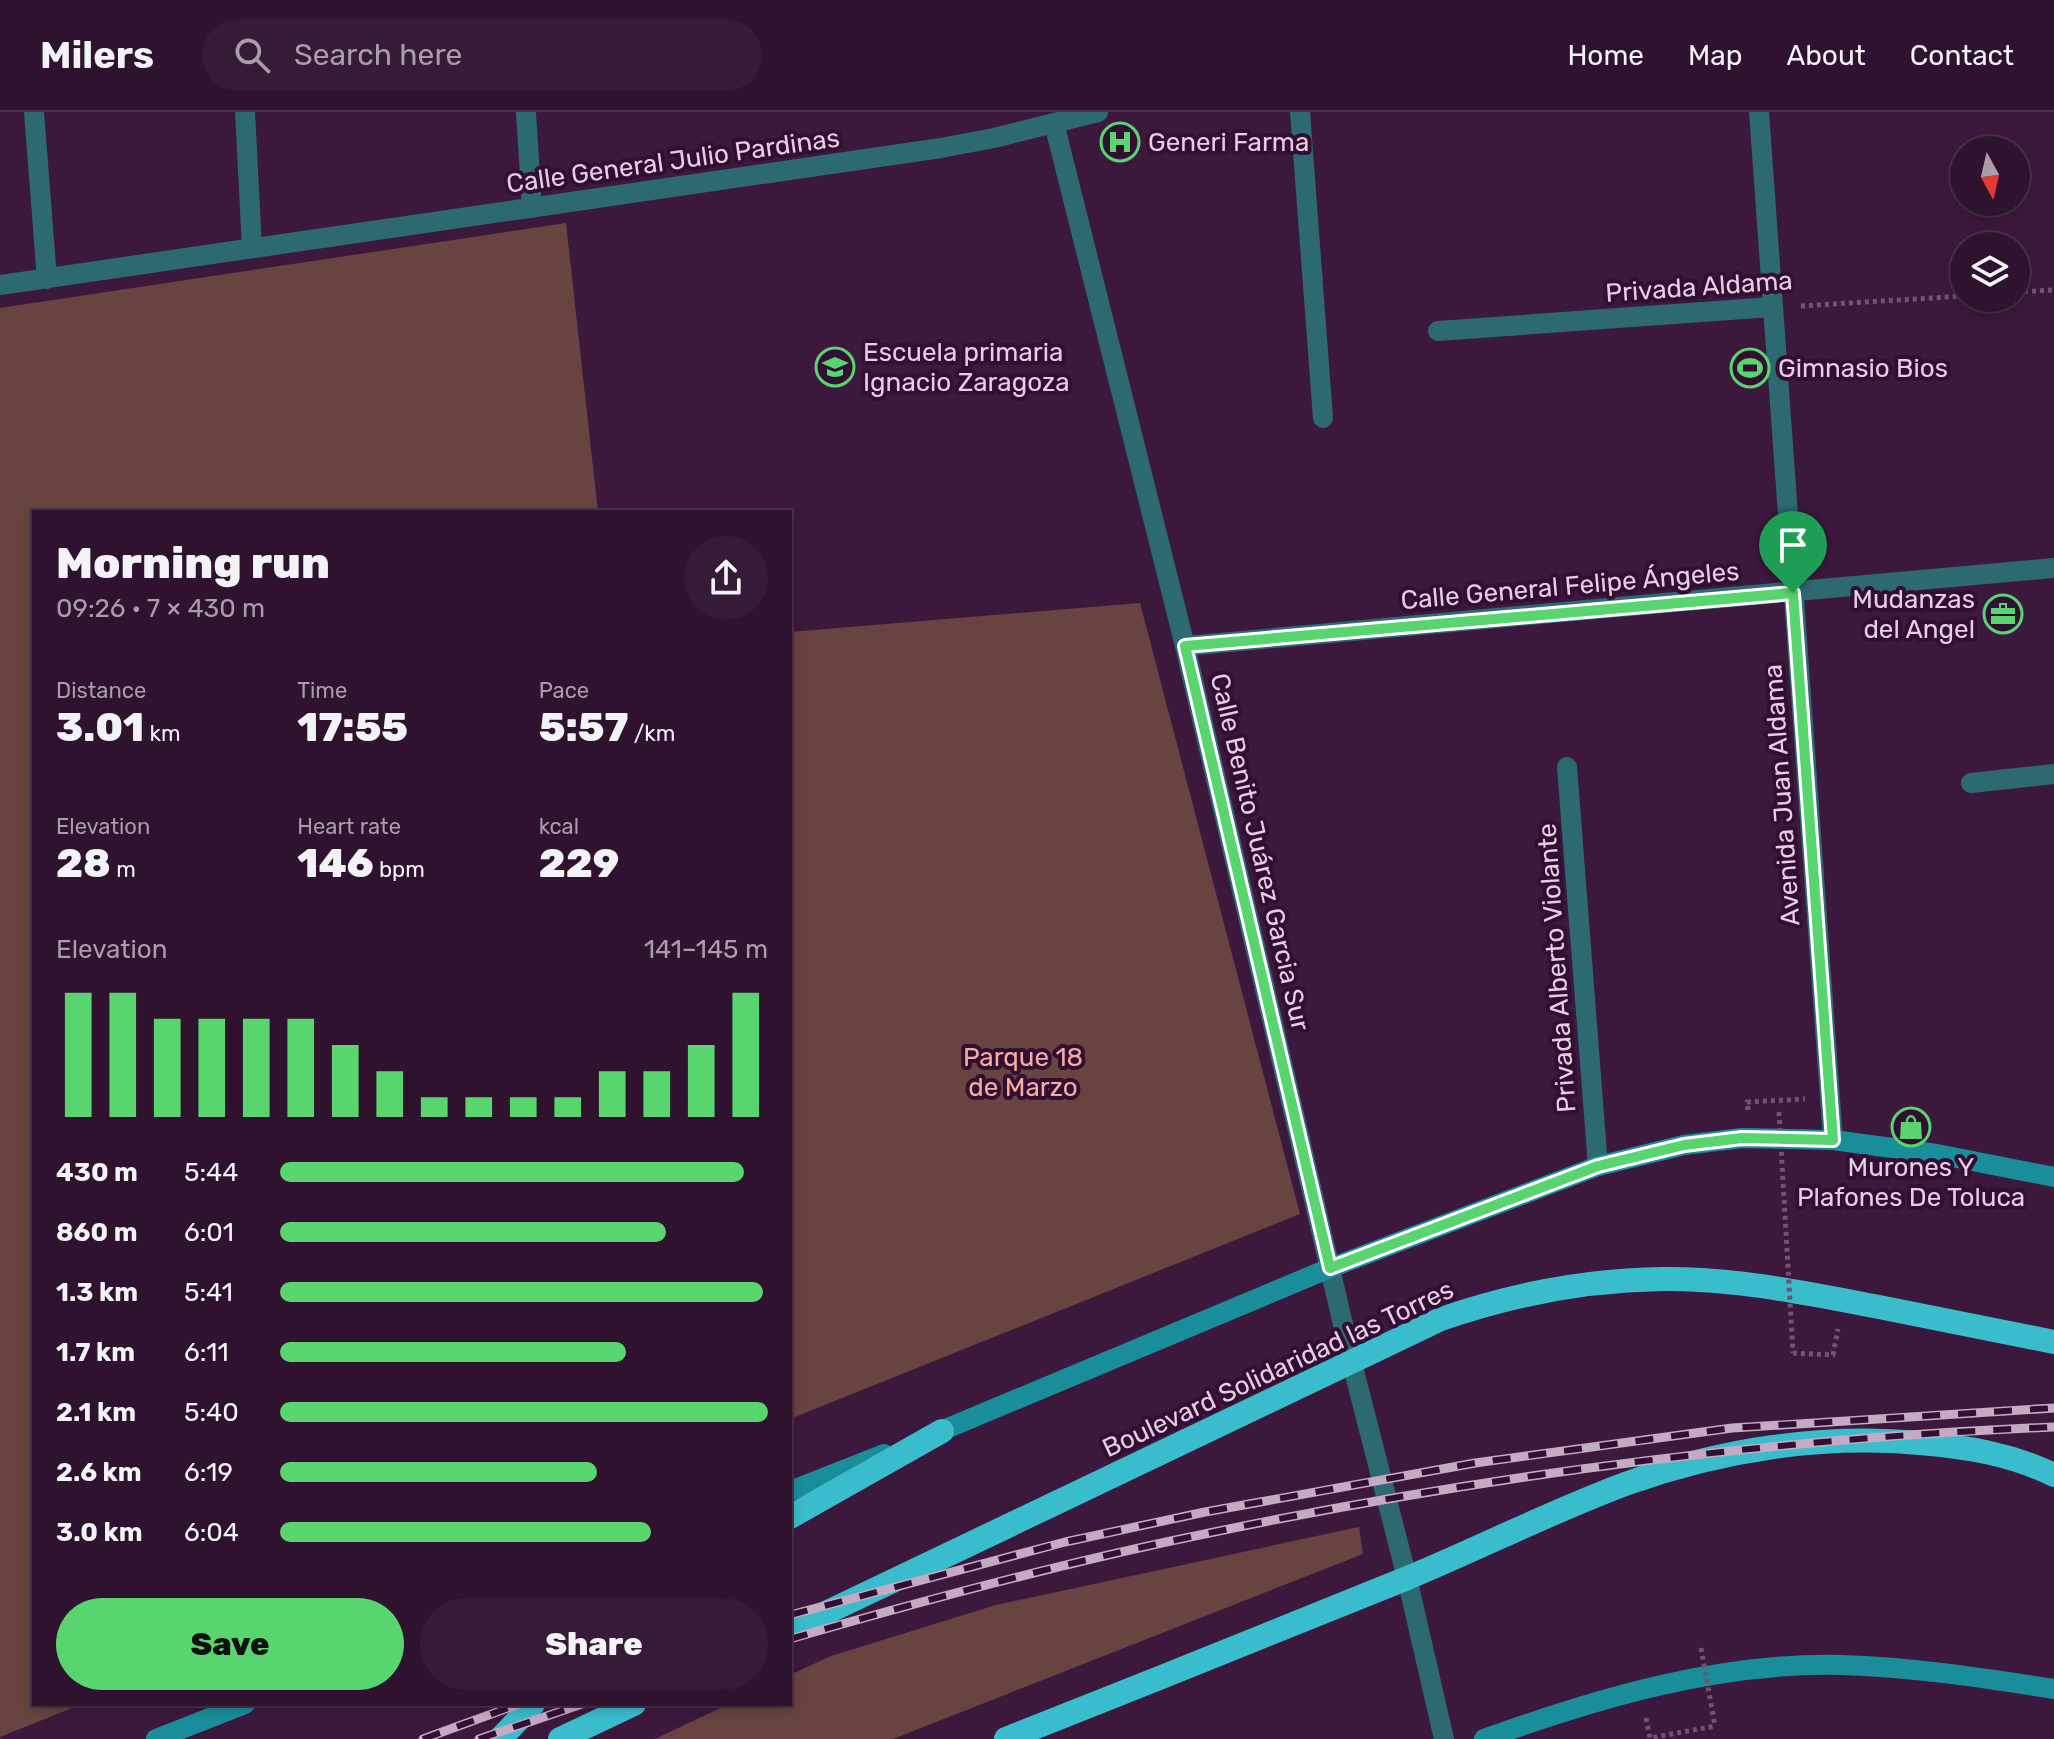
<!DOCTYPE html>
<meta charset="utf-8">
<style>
:root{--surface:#2e122e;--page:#361b36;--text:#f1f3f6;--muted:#a79eaa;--line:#49324a;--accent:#58d56f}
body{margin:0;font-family:Rubik,sans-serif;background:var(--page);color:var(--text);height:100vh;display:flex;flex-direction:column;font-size:30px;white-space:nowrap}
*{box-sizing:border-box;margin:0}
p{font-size:26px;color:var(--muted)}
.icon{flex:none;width:44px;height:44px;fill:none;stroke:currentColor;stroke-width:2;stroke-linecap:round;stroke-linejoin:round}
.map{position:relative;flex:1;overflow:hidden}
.panel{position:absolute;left:32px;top:398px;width:760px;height:1196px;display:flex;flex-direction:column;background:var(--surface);border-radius:0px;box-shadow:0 4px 12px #0003,0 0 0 2px var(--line)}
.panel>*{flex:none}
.needle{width:52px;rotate:172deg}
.controls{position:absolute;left:1950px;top:24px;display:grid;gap:16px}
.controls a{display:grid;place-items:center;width:80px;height:80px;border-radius:50%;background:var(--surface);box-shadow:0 4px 12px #0003,0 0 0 2px var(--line);font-size:40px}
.pin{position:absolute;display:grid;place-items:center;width:68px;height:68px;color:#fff;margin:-82px -34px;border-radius:50% 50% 50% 0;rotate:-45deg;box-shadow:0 0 8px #0007}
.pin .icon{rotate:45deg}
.round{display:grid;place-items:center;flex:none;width:84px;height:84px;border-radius:42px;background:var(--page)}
.overview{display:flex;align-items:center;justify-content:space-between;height:136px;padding:0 24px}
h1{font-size:44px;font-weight:800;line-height:60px}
.stats{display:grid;grid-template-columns:repeat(3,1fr);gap:12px;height:136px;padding:8px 24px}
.stats div{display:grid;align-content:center}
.stats b{font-size:40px;font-weight:800}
.stats small{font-size:22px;font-weight:400}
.stats p{font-size:22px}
.chart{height:224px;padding:16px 24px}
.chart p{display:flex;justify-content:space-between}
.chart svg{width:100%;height:144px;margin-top:8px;stroke:var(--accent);stroke-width:6}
.action{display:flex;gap:16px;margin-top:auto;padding:16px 24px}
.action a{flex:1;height:92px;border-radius:48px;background:var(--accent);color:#111;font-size:32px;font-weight:800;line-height:92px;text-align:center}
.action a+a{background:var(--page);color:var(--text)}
ul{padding:0 24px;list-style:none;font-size:26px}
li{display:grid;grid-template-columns:128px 96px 1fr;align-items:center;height:60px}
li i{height:20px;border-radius:10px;background:var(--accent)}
header{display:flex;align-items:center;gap:48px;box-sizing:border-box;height:112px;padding:0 40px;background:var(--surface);border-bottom:2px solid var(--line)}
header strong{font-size:38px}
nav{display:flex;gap:44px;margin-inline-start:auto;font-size:28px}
.search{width:560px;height:72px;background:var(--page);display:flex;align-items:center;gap:20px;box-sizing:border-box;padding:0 28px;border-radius:44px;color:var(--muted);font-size:30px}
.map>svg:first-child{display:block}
</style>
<header>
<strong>Milers</strong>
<div class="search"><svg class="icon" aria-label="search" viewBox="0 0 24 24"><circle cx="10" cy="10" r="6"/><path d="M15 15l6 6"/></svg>Search here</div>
<nav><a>Home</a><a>Map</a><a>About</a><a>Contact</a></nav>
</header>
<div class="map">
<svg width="2054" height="1627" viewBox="0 0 2054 1627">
<rect width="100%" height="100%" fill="#3d183d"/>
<path fill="#674440" d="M566,111L598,400H34V1592H82L0,1625V196Z
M1140,491L1300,1102L790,1307V520Z
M1359,1415L1363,1442L893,1627H655L729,1592H790V1563L831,1544L996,1493Z"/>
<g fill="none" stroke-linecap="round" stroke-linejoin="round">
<path stroke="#725171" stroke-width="5" stroke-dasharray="4 4" stroke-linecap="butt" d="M2016,180L2054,178
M1801,194L1964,184
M1748,998L1747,990L1805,987
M1793,1241L1833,1243L1838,1217
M1646,1606L1650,1626L1715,1614"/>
<path stroke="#2d6971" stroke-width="20" d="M1300,0L1323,306"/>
<path stroke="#2d6971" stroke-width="20" d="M34,0L47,167
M245,0L252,136
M526,0L532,96
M1759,0L1833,1028
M1054,11L1185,534L1352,1251L1407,1466L1444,1627
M0,173L941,36L994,26L1098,0
M1438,219L1772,195
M1185,534L2054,456
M1567,655L1598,1054
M1971,671L2054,662"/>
<path stroke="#1a8d9a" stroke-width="20" d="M929,1324L1330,1156L1598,1054L1684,1033L1742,1026L1833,1028L1937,1042L2054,1065
M790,1379L884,1342
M156,1627L245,1592
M1484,1627C1598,1586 1719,1550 1841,1553C1913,1555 1983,1566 2054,1577"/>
<path stroke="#39bdcd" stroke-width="24" d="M790,1405L942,1319
M790,1518L1441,1207C1513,1182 1586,1168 1663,1167C1733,1166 1805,1181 1874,1194C1934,1206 1994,1218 2054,1230
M500,1627L533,1592
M560,1627L634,1592
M1006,1627C1139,1574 1273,1521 1405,1467C1480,1436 1552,1399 1628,1371C1720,1338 1821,1322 1920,1331C1967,1335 2011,1342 2054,1363"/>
<defs>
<path id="rail" d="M790,1503L1065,1430L1205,1400L1475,1351L1732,1316L2054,1296
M790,1527C922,1489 1055,1453 1190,1425C1474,1365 1764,1327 2054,1315
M423,1627L519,1592
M479,1627L582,1592"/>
</defs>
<use href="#rail" stroke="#c5aac3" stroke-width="9"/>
<use href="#rail" stroke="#320e33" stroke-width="6" stroke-dasharray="18" stroke-linecap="butt"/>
<path stroke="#725171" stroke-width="5" stroke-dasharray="4 4" stroke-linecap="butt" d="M1779,1000L1793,1241
M1701,1536L1715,1614"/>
</g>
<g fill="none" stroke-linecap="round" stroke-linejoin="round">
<defs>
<path id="route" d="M1793,481L1833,1028L1742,1026L1684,1033L1598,1054L1330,1156L1185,534Z"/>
</defs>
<use href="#route" stroke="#fff" stroke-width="16"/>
<use href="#route" stroke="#58d56f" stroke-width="10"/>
</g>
<defs>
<symbol id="hospital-ring" viewBox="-11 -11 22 22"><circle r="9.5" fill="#320e33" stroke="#58d56f" stroke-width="1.5"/><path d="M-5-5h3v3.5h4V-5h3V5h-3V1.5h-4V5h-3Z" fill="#58d56f"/></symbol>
<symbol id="school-ring" viewBox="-11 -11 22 22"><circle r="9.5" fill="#320e33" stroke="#58d56f" stroke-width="1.5"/><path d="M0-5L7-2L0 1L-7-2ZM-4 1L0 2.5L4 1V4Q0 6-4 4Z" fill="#58d56f"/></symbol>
<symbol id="stadium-ring" viewBox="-11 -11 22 22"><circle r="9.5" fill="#320e33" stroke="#58d56f" stroke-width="1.5"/><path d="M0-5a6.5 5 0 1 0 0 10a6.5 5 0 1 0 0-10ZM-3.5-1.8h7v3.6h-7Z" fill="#58d56f"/></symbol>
<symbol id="office-ring" viewBox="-11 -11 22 22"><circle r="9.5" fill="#320e33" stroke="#58d56f" stroke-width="1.5"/><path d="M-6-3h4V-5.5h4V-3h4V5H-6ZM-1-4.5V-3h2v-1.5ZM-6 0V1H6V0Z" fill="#58d56f"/></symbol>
<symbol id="shop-ring" viewBox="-11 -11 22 22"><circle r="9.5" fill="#320e33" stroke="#58d56f" stroke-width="1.5"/><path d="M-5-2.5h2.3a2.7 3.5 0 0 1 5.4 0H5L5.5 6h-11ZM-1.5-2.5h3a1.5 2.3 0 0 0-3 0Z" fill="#58d56f"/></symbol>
</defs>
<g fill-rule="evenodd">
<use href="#hospital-ring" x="1098" y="8" width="44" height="44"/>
<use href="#school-ring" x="813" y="233" width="44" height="44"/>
<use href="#stadium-ring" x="1728" y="234" width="44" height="44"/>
<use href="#office-ring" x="1981" y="480" width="44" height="44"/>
<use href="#shop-ring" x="1889" y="993" width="44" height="44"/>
</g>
<g text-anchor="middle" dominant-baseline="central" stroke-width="8" stroke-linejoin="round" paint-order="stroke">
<g font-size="26" fill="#e5cde3" stroke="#320e33" text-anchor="start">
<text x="1148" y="30">Generi Farma</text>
<text x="863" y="240">Escuela primaria<tspan x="863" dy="30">Ignacio Zaragoza</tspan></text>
<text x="1778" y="256">Gimnasio Bios</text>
<text x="1975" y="487" text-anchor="end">Mudanzas<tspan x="1975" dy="30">del Angel</tspan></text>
<text x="1911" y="1055" text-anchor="middle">Murones Y<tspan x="1911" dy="30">Plafones De Toluca</tspan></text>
</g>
<g font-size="26" fill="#e5cde3" stroke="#320e33">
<text transform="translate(673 49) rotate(-8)">Calle General Julio Pardinas</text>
<text transform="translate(1699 175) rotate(-4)">Privada Aldama</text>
<text transform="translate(1570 474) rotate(-5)">Calle General Felipe Ángeles</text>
<text transform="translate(1782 683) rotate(-94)">Avenida Juan Aldama</text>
<text transform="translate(1260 740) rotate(77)">Calle Benito Juárez Garcia Sur</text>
<text transform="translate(1557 856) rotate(-94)">Privada Alberto Violante</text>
<text transform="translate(1278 1257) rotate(-25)">Boulevard Solidaridad las Torres</text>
</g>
<g font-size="26" fill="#f5aca2" stroke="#320e33">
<text x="1023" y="945">Parque 18<tspan x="1023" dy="30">de Marzo</tspan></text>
</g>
</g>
</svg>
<div class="controls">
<a><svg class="needle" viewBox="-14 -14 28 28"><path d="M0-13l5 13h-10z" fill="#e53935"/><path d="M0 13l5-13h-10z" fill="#a79eaa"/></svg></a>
<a><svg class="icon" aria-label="layers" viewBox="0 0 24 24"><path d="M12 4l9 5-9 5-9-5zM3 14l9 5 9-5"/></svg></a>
</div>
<div class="pin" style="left:1793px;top:481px;background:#1e9e55"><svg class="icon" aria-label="arrive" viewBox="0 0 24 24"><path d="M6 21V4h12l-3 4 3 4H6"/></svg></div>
<section class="panel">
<div class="overview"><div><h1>Morning run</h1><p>09:26 · 7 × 430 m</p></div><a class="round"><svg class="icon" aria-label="share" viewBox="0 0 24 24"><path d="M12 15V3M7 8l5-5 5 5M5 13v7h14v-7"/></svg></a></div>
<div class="stats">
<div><p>Distance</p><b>3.01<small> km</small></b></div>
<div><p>Time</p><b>17:55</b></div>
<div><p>Pace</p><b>5:57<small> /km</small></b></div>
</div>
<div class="stats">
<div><p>Elevation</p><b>28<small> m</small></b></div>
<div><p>Heart rate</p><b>146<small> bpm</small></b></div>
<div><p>kcal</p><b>229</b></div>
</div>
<div class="chart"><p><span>Elevation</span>141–145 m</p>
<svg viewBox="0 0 160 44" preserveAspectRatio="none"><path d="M5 44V6M15 44V6M25 44V14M35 44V14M45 44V14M55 44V14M65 44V22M75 44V30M85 44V38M95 44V38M105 44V38M115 44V38M125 44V30M135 44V30M145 44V22M155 44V6"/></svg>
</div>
<ul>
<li><b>430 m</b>5:44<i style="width:95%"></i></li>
<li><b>860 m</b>6:01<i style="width:79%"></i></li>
<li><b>1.3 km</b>5:41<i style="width:99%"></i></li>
<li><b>1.7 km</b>6:11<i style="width:71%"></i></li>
<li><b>2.1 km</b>5:40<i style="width:100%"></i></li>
<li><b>2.6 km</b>6:19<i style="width:65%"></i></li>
<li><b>3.0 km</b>6:04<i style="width:76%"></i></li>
</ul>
<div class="action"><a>Save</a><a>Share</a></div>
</section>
</div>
